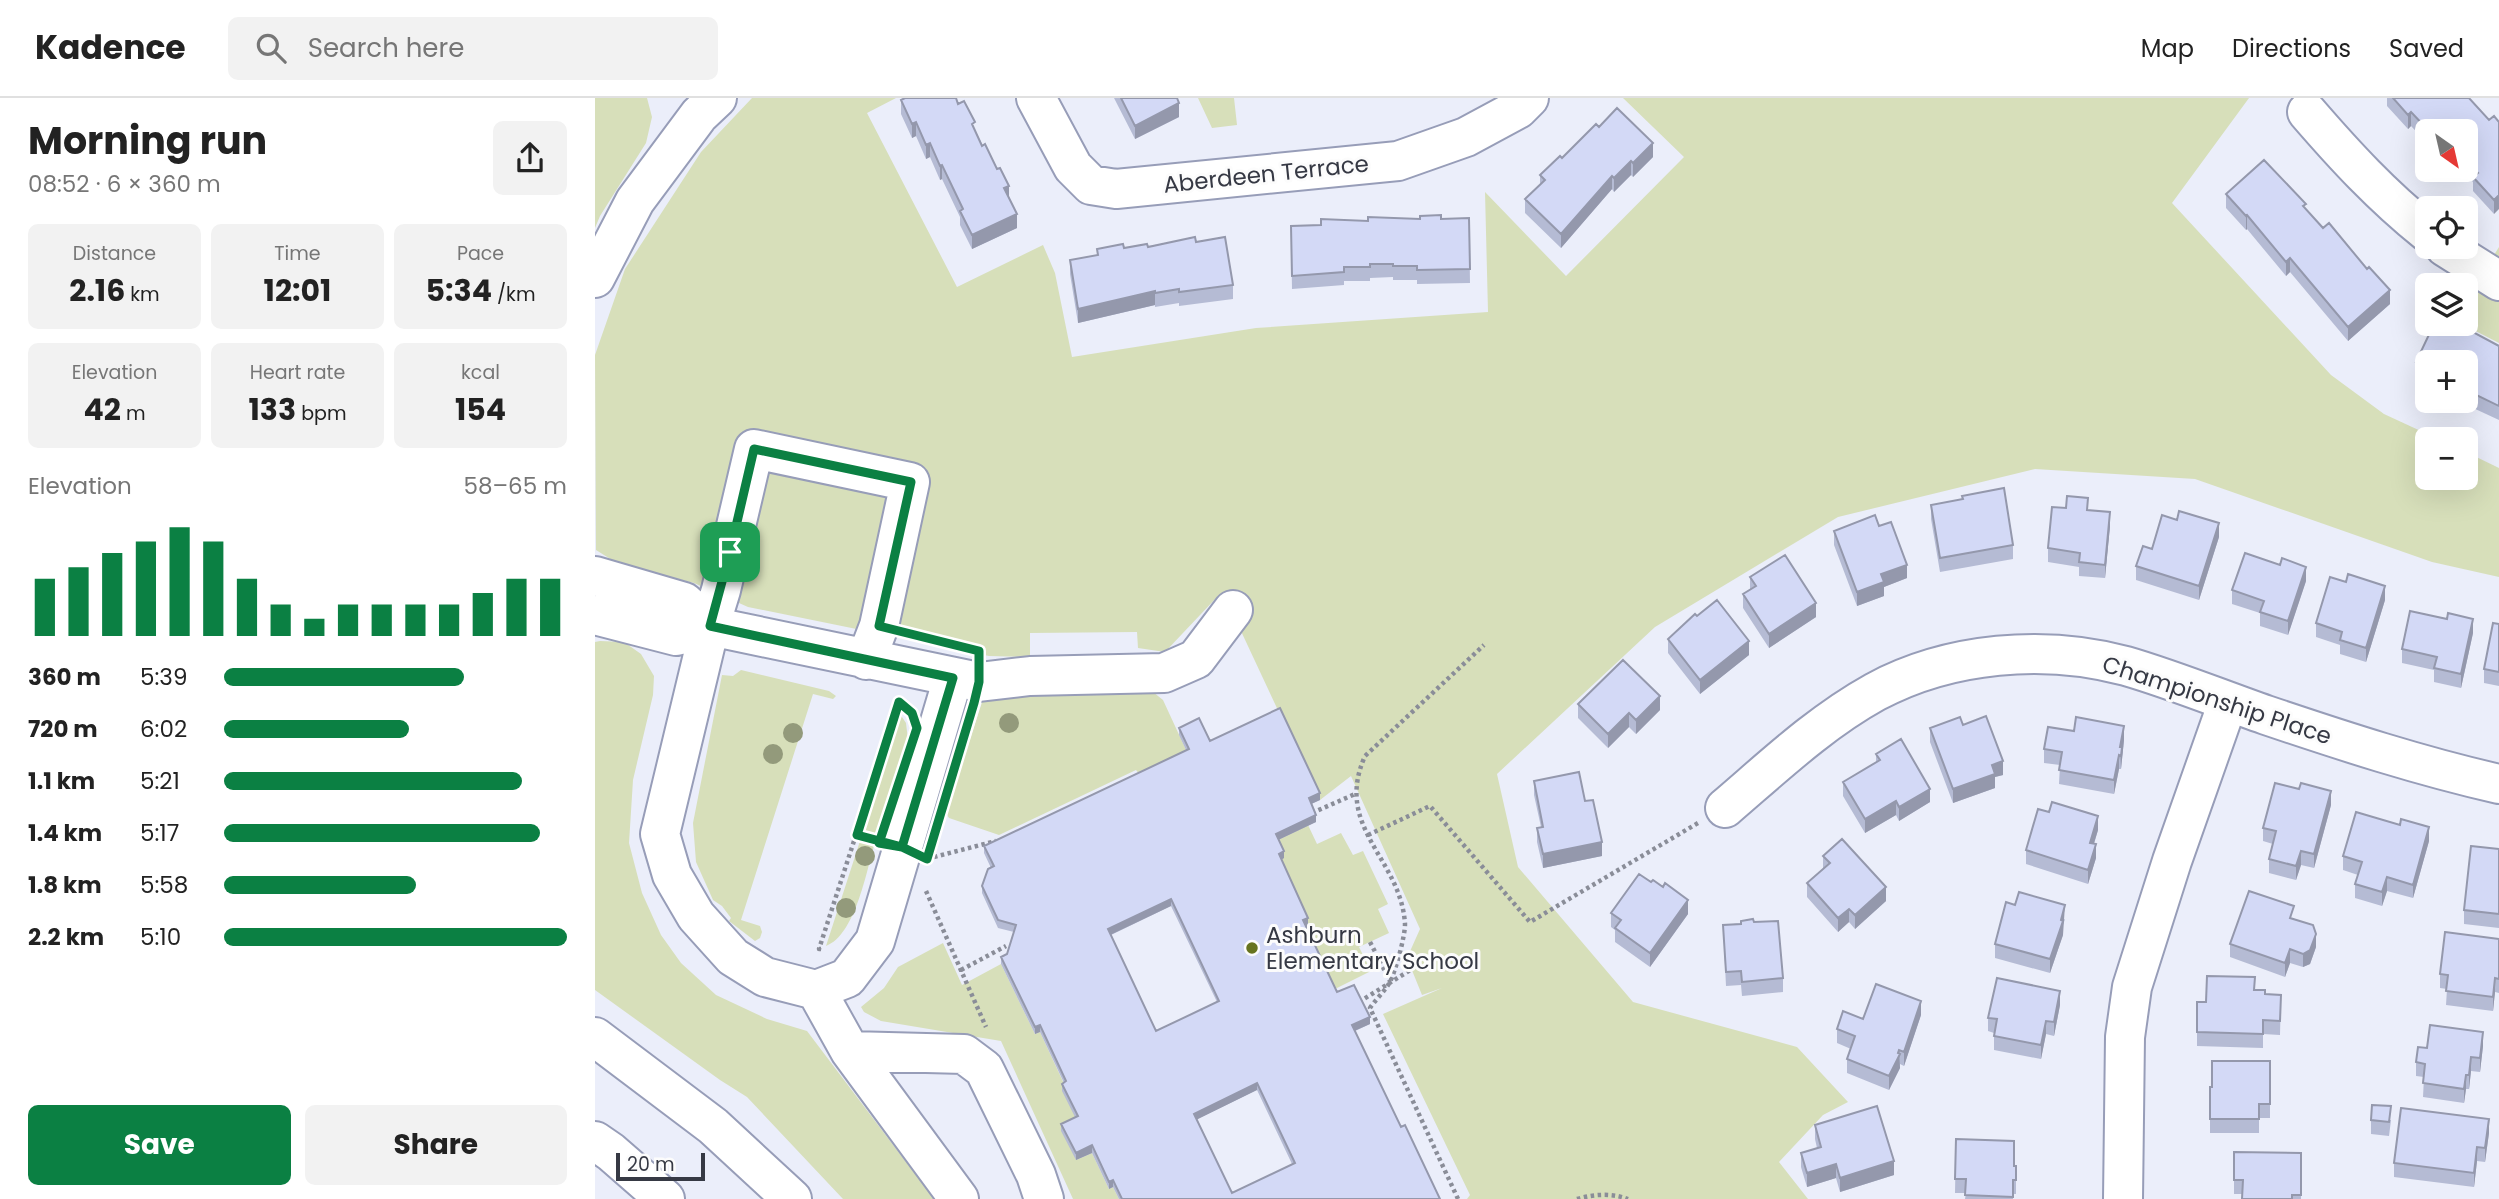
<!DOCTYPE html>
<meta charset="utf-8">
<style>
:root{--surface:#fff;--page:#f2f2f2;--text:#222;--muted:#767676;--line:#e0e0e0;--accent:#0b8043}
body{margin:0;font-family:Poppins,sans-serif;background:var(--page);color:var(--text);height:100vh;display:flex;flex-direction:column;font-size:26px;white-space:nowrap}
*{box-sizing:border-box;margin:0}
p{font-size:23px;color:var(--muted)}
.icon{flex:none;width:38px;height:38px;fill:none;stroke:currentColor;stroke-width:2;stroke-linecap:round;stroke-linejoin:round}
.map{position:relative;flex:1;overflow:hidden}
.details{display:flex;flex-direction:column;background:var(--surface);width:595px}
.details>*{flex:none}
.needle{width:46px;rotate:146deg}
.controls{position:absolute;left:1820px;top:21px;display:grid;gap:14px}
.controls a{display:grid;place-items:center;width:63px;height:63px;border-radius:10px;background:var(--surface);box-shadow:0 7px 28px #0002;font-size:35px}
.scale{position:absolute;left:21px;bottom:18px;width:89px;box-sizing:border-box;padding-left:7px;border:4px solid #363944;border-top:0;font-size:19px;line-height:24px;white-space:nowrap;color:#363944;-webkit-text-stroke:5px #fcfcfc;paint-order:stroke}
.pin{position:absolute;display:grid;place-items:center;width:60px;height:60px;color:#fff;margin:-30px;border-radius:14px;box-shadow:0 4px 10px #0006}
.round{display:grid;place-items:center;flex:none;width:74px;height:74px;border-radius:10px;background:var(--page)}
.head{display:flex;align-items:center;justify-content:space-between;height:119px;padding:0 28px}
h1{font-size:38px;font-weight:700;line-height:52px}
.figures{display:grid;grid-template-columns:repeat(3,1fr);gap:10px;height:119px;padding:7px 28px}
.figures div{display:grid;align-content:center;border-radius:10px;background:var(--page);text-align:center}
.figures b{font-size:30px;font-weight:700}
.figures small{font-size:19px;font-weight:400}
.figures p{font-size:19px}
.chart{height:196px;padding:14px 28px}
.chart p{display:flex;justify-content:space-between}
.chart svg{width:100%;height:126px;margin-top:7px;stroke:var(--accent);stroke-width:6}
.button{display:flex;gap:14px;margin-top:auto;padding:14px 28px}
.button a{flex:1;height:80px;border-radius:10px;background:var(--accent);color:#fff;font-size:28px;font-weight:700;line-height:80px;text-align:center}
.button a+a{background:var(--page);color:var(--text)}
ul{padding:0 28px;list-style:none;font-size:23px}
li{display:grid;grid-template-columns:112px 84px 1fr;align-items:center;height:52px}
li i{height:18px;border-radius:9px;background:var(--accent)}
header{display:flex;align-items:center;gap:42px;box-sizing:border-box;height:98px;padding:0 35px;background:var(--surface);border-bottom:2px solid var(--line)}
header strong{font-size:33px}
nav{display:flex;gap:38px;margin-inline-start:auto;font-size:24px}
.search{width:490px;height:63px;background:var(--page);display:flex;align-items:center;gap:18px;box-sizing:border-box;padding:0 24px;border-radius:10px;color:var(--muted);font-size:26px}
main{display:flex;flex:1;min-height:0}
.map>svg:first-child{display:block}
</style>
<header>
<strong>Kadence</strong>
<div class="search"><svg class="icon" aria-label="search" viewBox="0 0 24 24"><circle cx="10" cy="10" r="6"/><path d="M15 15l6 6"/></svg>Search here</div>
<nav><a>Map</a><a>Directions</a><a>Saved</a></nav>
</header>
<main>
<section class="details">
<div class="head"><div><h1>Morning run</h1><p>08:52 · 6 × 360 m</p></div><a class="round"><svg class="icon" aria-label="share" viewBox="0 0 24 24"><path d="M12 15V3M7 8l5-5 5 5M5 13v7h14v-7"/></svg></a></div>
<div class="figures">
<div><p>Distance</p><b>2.16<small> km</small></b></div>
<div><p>Time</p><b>12:01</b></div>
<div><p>Pace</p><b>5:34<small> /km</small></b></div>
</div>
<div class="figures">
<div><p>Elevation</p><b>42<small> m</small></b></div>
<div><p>Heart rate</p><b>133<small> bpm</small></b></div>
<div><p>kcal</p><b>154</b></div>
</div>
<div class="chart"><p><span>Elevation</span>58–65 m</p>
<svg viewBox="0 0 160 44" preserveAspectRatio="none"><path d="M5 44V24M15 44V20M25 44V15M35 44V11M45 44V6M55 44V11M65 44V24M75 44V33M85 44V38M95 44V33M105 44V33M115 44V33M125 44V33M135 44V29M145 44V24M155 44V24"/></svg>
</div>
<ul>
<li><b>360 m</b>5:39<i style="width:70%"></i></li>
<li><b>720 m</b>6:02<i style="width:54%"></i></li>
<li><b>1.1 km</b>5:21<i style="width:87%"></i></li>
<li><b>1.4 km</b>5:17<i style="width:92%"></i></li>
<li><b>1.8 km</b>5:58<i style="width:56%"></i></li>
<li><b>2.2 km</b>5:10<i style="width:100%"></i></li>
</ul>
<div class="button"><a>Save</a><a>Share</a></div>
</section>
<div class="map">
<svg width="1904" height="1101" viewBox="0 0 1904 1101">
<rect width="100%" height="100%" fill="#ebeefa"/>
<path fill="#d7dfba" d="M0,0H52L57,19L51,45L5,118L0,130Z
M157,0H301L272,15L362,189L448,147L460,175L477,259L661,230L893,214L890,94L971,178L1089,59L1028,0H1654L1577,105L1736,277L1789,316L1843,341H1832V380H1871V354L1904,370V479L1837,464L1600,381L1440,371L1243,419L1060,529L902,676L923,769L1038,904L1202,949L1253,1004L1228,1017L1184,1064L1213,1101H872L875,1097L788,916L847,890L827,897L812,860L825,831L756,678L725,702L645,531L654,520L623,498L570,554L543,550L542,534L435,535V559L394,558L153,509L99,485L25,467L1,452L0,257L30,171L106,54Z
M603,0H639L642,27L617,30Z
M1904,149V245L1867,226H1871V202Z
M5,543L29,544L46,556L59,578L58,597L38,682L34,745L47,795L66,837L86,865L121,897L172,921L212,933L339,1101H248L152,999L125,982L0,892V544Z
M146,572L234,593L241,598L238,601L218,596L146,822L165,828L167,834L165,840L160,843L134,823L136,820L127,808L118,802L101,764L98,725L127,577L138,578Z
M391,592L558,594L568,602L592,654L545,677L541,672L404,737L354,720L351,715Z
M305,616L311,625L313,642L282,738L267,734Z
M713,727L722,746L746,735L758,757L768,753L793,806L783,811L794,835L764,849L776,873L738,892L708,830L713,827L684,763L681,743Z
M265,743L279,748C271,775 260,837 231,848Z
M348,845L367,887L406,866L440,936L445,934L471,990L483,1025L481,1062L497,1055L514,1091L518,1089L524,1101H478L406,943L286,923L269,914L266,909L289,890L303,869Z"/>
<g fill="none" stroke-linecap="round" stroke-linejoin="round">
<defs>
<path id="minor" d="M441,0L478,69L496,87L521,91L803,63L871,39L923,11L934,0
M1712,14C1750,58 1787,98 1832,134
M1850,149L1904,183
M0,180L40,103L104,17L122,0
M0,478L89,504L115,528L81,538L0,517
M115,528L384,584L435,578L569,575L601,561L638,512
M271,562L284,528L315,384L159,351L126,492L115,528L65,736L77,777L101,818L138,859L170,879L221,892L252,880L280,843L358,580
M1130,710C1178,669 1224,625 1280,594C1354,554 1450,546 1531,568C1579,582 1625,601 1671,617C1748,643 1825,668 1904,686
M221,892L255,953L364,1101
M255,953L369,956L389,971L441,1077L449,1101
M1528,1101L1530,939L1537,889L1577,763L1633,604"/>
<path id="major" d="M0,939L118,1028L197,1101
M0,1043L16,1054L70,1101"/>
</defs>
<use href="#minor" stroke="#979db8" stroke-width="42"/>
<use href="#major" stroke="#979db8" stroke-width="42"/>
<path stroke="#8a8d98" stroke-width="4.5" stroke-dasharray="3.5 3.5" stroke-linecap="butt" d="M717,715L760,696
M773,737L835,708L935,824L1103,725
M339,759L401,743
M331,793L391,929
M775,844L795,883
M226,851H224L304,604
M366,872L411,848
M764,904L817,871
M863,1101L775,910C781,901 790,893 795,884C801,871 810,839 810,826C806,760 738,730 770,658L889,547
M982,1101C999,1096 1017,1095 1033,1101"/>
<use href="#minor" stroke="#fff" stroke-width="38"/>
<use href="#major" stroke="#fff" stroke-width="38"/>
</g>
<g fill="#939a7b">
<circle cx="414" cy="625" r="10"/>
<circle cx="198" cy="635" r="10"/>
<circle cx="178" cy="656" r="10"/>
<circle cx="270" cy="758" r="10"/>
<circle cx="251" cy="810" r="10"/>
</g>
<path fill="#b5bbd4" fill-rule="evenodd" d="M519,0H582L584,19L540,41Z
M1792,0H1874L1894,22L1904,24L1899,116L1878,93V84L1867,72H1871V33H1832V45L1816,28L1813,31L1792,8Z
M306,2L363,6L380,32L414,99L422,130L377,151L365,127V119L347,81L345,82L335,59L331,61L321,38L317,40L306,16Z
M1004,29L1058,59L1038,79L1036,77L1019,94L1017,91L966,150L930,115V101L945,86V77Z
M1631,96L1711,111L1795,206L1753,243L1695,174L1691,178L1652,131L1651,132L1631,110Z
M874,120L875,185L822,186V182H798V179L775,180V183H749V187L697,191L696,128L726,127L773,123Z
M601,144L638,187V201L584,208V205L560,209V207L483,225L475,176V162L502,157V151L529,150Z
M1872,231L1904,248V322L1863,303H1871V264H1832V283L1821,278V264Z
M1367,398L1418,447V461L1345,474L1336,421V407L1367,401Z
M1493,412L1515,428L1510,480L1484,478V469L1453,464V450Z
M1284,428L1312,480L1289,489V498L1262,508L1239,447V433Z
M1624,439L1604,502L1541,482V468Z
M1155,479L1221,519L1174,550L1148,510V496L1155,491Z
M1711,483L1693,537L1665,528V515L1637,506V492Z
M1790,502L1771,564L1745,556V547L1721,539V525Z
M1904,526V588L1889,585V571Z
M1878,535L1866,590L1839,584V572L1807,565V551Z
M1073,541L1154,557L1105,596L1073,555Z
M983,606L1065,612L1041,636L1034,629L1013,650L983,620Z
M1368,627L1408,677L1400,679V690L1358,705L1335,644V630Z
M584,630L615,643L725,702L716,706L721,724L683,742L689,760L686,762L713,827L711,828L742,894L775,926L760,933L806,1029L845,1101H524L518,1089L514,1091L497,1055L481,1062L466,1033V1026L480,1019L467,993V986L469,985L445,934L440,936L406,866V859L412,856L419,834L403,830L387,795V788L396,770L389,755V748L591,652L584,637ZM576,808L622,904L561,933L516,837ZM662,992L697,1066L637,1095L602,1021Z
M1529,642L1526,671H1524L1519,696L1464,686L1465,667L1449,665V651Z
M1281,656L1335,704L1304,723L1301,717L1270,735L1248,698V684L1281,665Z
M939,683L1007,758L948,770L942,744V730L946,729L939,697Z
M1704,691L1736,707L1719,770L1706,767L1701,782L1674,775V761L1678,746L1668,743V730Z
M1503,732L1499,746L1501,760L1493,786L1431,766V752Z
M1834,743L1818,800L1792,793L1787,808L1760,800V786L1763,777L1748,772V758Z
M1904,751V830L1869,826V812Z
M1228,758L1291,803L1260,831L1254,824L1243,834L1212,799V785L1228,771Z
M1016,815L1093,816L1055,869L1020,844V832L1016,829Z
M1470,821L1468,827V837L1455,875L1400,860V846Z
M1699,821L1721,849L1715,866L1708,869L1695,865L1690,879L1635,859V846Z
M1159,824L1188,880V894L1147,898L1146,887L1131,888L1128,827Z
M1904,841V895L1900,894L1898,913L1851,907L1852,891L1845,890V876Z
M1660,892L1670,896L1686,897L1685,937L1668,936V950L1602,948V904H1611Z
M1465,907L1459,938L1451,936L1446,961L1399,952V935L1393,933V920Z
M1326,917L1309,968L1305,966V970L1294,992L1252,975V961L1256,951L1242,945V931L1268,921Z
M1888,948L1885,974L1876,973L1874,991H1871L1869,1005L1828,999L1829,979L1821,978V964L1832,950Z
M1675,963V1020H1664V1035H1615V989Z
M1776,1022H1796L1794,1038L1776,1036Z
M1220,1027L1299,1077L1245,1094L1241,1080L1212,1089L1206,1069V1055L1222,1050L1220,1041Z
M1894,1035L1890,1064L1882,1063L1879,1089L1799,1079V1065Z
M1361,1041L1421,1068V1096H1418V1101H1370L1371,1095H1360Z
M1639,1054L1706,1055V1101H1647V1096H1639Z"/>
<path fill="#9498ac" d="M584,5V19L540,41V28Z
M1816,14V28L1813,31V17Z
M321,24V38L317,40V26Z
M335,45V59L331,61V47Z
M1058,45V59L1038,79V65Z
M1036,63V77L1019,94V80Z
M347,67V81L345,82V68Z
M1017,78V91L966,150V136Z
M414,88V102L409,90Z
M1904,97V111L1899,116V102Z
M422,116V130L377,151V137Z
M1652,117V131L1651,132V118Z
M1695,160V174L1691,178V164Z
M1795,192V206L1753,243V229Z
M560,193V207L483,225V211Z
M1515,414V428L1510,480V467Z
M1624,425V439L1604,502V488Z
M1312,467V480L1289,489V498L1262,508V494L1286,476Z
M1711,469V483L1693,537V523Z
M1790,488V502L1771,564V550Z
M1221,505V519L1174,550V536Z
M1878,521V535L1866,590V576Z
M1154,543V557L1105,596V582Z
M1065,598V612L1041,636V622Z
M1034,615V629L1013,650V636Z
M1529,628V642L1526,671L1525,649Z
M1524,657V671L1519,696V682Z
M1408,663V677L1400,679V690L1358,705V691L1397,667Z
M1335,691V704L1304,723V709Z
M1736,693V707L1719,770V756Z
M725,695V702L714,707V700Z
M1301,703V717L1270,735V721Z
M721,717V724L681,743V736Z
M1503,718V732L1495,758V745Z
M1834,729V743L1818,800V787Z
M1007,744V758L948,770V756Z
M1501,746V760L1493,786V772Z
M689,753V760L684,763V756Z
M1706,753V767L1701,782V768Z
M1792,779V793L1787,808V794Z
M1291,789V803L1260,831V817Z
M576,801V808L513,838V831Z
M1093,802V816L1055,869V855Z
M1470,807L1468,837L1455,875V861Z
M1254,811V824L1243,834V820Z
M713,820V827L708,830V822Z
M1721,836V849L1715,866L1708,869V856Z
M1695,851V865L1690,879V865Z
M1900,880V894L1898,913V899Z
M1465,893V907L1459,938V924Z
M1326,903V917L1309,968V954Z
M775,919V926L757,934V927Z
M1451,923V936L1446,961V947Z
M445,927V934L440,936V929Z
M1888,934V948L1885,974V960Z
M1304,952L1305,970L1294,992V978Z
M1876,959V973L1874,991V977Z
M1871,977V991L1869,1005V991Z
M662,985V992L599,1023V1016Z
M1894,1021V1035L1890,1064V1050Z
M497,1047V1055L481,1062V1055Z
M1882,1049V1063L1879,1089V1075Z
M1299,1063V1077L1245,1094V1080Z
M1241,1066V1080L1212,1089V1075Z
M518,1082V1089L514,1091V1084Z"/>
<path fill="#d3d9f6" stroke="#9498ac" stroke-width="2" fill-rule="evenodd" d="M310,0H361L363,6L369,3L380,24L377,26L387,48L390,46L402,71L405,70L414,88L409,90L422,116L377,137L365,113L368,111L347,67L345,68L335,45L331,47L321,24L317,26L306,2Z
M526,0H582L584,5L540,28Z
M1798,0H1874L1894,22L1899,18L1904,24V97L1899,102L1878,79L1883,75L1871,62V33H1834L1816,14L1813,17Z
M1022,10L1058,45L1038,65L1036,63L1019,80L1017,78L966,136L930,101L950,82L945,77L965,58L967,60L1001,26L1004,29Z
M1669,62L1711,106L1708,108L1728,130L1734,125L1772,171L1774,169L1795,192L1753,229L1695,160L1691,164L1652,117L1651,118L1631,96Z
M846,117V121L874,120L875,171L822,172V168H798V166H775V169H749V174L697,178L696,128L726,127V121L773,123V119L825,121V118Z
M600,139L601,144L630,139L638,187L584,194V191L560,195V193L483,211L475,162L503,157L502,151L528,146L529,150L552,146L553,149Z
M1839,226H1865L1872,229V231L1904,248V308L1871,292V264H1832V269L1821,264Z
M1409,390L1418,447L1345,460L1336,407L1368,401L1367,398Z
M1472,398L1493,400L1492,412L1515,414L1510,467L1484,464L1485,455L1453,450L1457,409L1471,410Z
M1584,413L1624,425L1604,488L1541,468L1548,448L1557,451L1567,417L1582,422Z
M1280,417L1284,428L1296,424L1312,467L1286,476L1289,484L1262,494L1239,433Z
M1650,455L1685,467L1687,460L1711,469L1693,523L1665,514L1669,503L1637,492Z
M1190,457L1221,505L1174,536L1148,496L1161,488L1155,479Z
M1753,476L1790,488L1771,550L1745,542L1747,534L1721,525L1735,479L1751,484Z
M1122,502L1154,543L1105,582L1073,541L1100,516L1102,518Z
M1815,513L1852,521L1853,515L1878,521L1866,576L1839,570L1842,559L1807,551Z
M1898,525L1904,526V574L1889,571Z
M1028,562L1065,598L1041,622L1034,615L1013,636L983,606Z
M685,610L725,695L714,700L721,717L681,736L689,753L684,756L713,820L708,822L742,894L759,887L775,919L757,927L806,1029L810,1027L845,1101H527L518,1082L514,1084L497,1047L481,1055L466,1026L483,1018L467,986L471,983L445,927L440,929L406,859L412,856L421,827L403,822L387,788L393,771L399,768L389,748L594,651L584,630L604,620L615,643ZM576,801L624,903L561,933L513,831ZM662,985L700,1065L637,1095L599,1016Z
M1391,618L1408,663L1397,667L1400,676L1358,691L1335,630L1365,619L1368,627Z
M1481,619L1529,628L1525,649H1527L1526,658L1524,657L1519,682L1464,672L1467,654L1449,651L1453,629L1479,633Z
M1306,641L1335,691L1304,709L1301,703L1270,721L1248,684L1285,662L1281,656Z
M984,674L990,703L998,702L1007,744L948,756L942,730L948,729L939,683Z
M1680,685L1704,691L1706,685L1736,693L1719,756L1706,753L1701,768L1674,761L1681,733L1668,730Z
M1457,704L1503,718L1495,745L1501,746L1493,772L1431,752L1443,711L1454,714Z
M1761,714L1805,727L1806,721L1834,729L1818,787L1792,779L1787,794L1760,786L1767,764L1748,758Z
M1247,741L1291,789L1260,817L1254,811L1243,820L1212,785L1235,765L1228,758Z
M1876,748L1904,751V816L1869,812Z
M1044,776L1056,784L1058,782L1068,789L1070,785L1093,802L1055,855L1020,830L1026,822L1016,815Z
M1654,793L1699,808L1695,820L1718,827L1721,836L1715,852L1708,856L1695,851L1690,865L1635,846Z
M1424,794L1470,807L1466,822L1468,823L1455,861L1400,846L1411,804L1420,807Z
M1158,821L1159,824L1183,823L1188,880L1147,884L1146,873L1131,874L1128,827L1146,826V823Z
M1850,834L1904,841V881L1900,880L1898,899L1851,893L1853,877L1845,876Z
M1612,878L1660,879L1659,892H1670V896L1686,897L1685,923L1668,922V936L1602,934V904H1611Z
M1402,880L1465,893L1459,924L1451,923L1446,947L1399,938L1402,921L1393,920Z
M1281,886L1326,903L1309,954L1304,952L1303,955L1305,956L1294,978L1252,961L1260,938L1242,931L1248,913L1268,921Z
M1835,927L1888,934L1885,960L1876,959L1874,977H1871L1869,991L1828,985L1830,966L1821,964L1823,949L1832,950Z
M1617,963H1675V1006H1664V1021H1615V989H1617Z
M1777,1007L1796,1008L1794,1024L1776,1022Z
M1282,1008L1299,1063L1245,1080L1241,1066L1212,1075L1206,1055L1226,1049L1220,1027Z
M1806,1010L1894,1021L1890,1050L1882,1049L1879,1075L1799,1065Z
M1361,1041L1419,1043V1068H1421V1082H1418V1099L1370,1097L1371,1081H1360Z
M1639,1054L1706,1055V1097H1697V1101H1647L1648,1082H1639Z"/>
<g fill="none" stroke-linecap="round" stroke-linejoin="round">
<defs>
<path id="route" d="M135,454L115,528L358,580L307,749L284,745L322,630L317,615L304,604L262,737L307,749L332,761L379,605L384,584V553L284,528L316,384L159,351L135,454"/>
</defs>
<use href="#route" stroke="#fff" stroke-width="14"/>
<use href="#route" stroke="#0b8043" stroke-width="9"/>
</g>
<circle fill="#66731f" stroke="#fcfcfc" stroke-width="2.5" cx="657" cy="850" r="7"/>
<g text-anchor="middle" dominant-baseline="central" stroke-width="6" stroke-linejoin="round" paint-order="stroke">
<g font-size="23" fill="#363944" stroke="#fcfcfc">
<text transform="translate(671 76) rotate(-6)">Aberdeen Terrace</text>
<text transform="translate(1622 602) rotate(18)">Championship Place</text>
</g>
<g font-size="23" fill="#363944" stroke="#fcfcfc" text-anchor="start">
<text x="671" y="837">Ashburn<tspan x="671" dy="26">Elementary School</tspan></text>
</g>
</g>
</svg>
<div class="controls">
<a><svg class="needle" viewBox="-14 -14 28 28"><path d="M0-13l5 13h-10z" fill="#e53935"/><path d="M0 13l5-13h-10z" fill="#767676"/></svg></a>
<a><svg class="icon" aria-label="locate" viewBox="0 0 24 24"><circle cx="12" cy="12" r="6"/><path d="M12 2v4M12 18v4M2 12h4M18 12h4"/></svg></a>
<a><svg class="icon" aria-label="layers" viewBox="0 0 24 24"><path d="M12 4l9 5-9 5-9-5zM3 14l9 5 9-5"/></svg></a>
<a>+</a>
<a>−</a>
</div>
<div class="scale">20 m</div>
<div class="pin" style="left:135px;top:454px;background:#1e9e55"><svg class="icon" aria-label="arrive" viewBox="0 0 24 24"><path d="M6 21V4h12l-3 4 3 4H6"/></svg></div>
</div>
</main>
